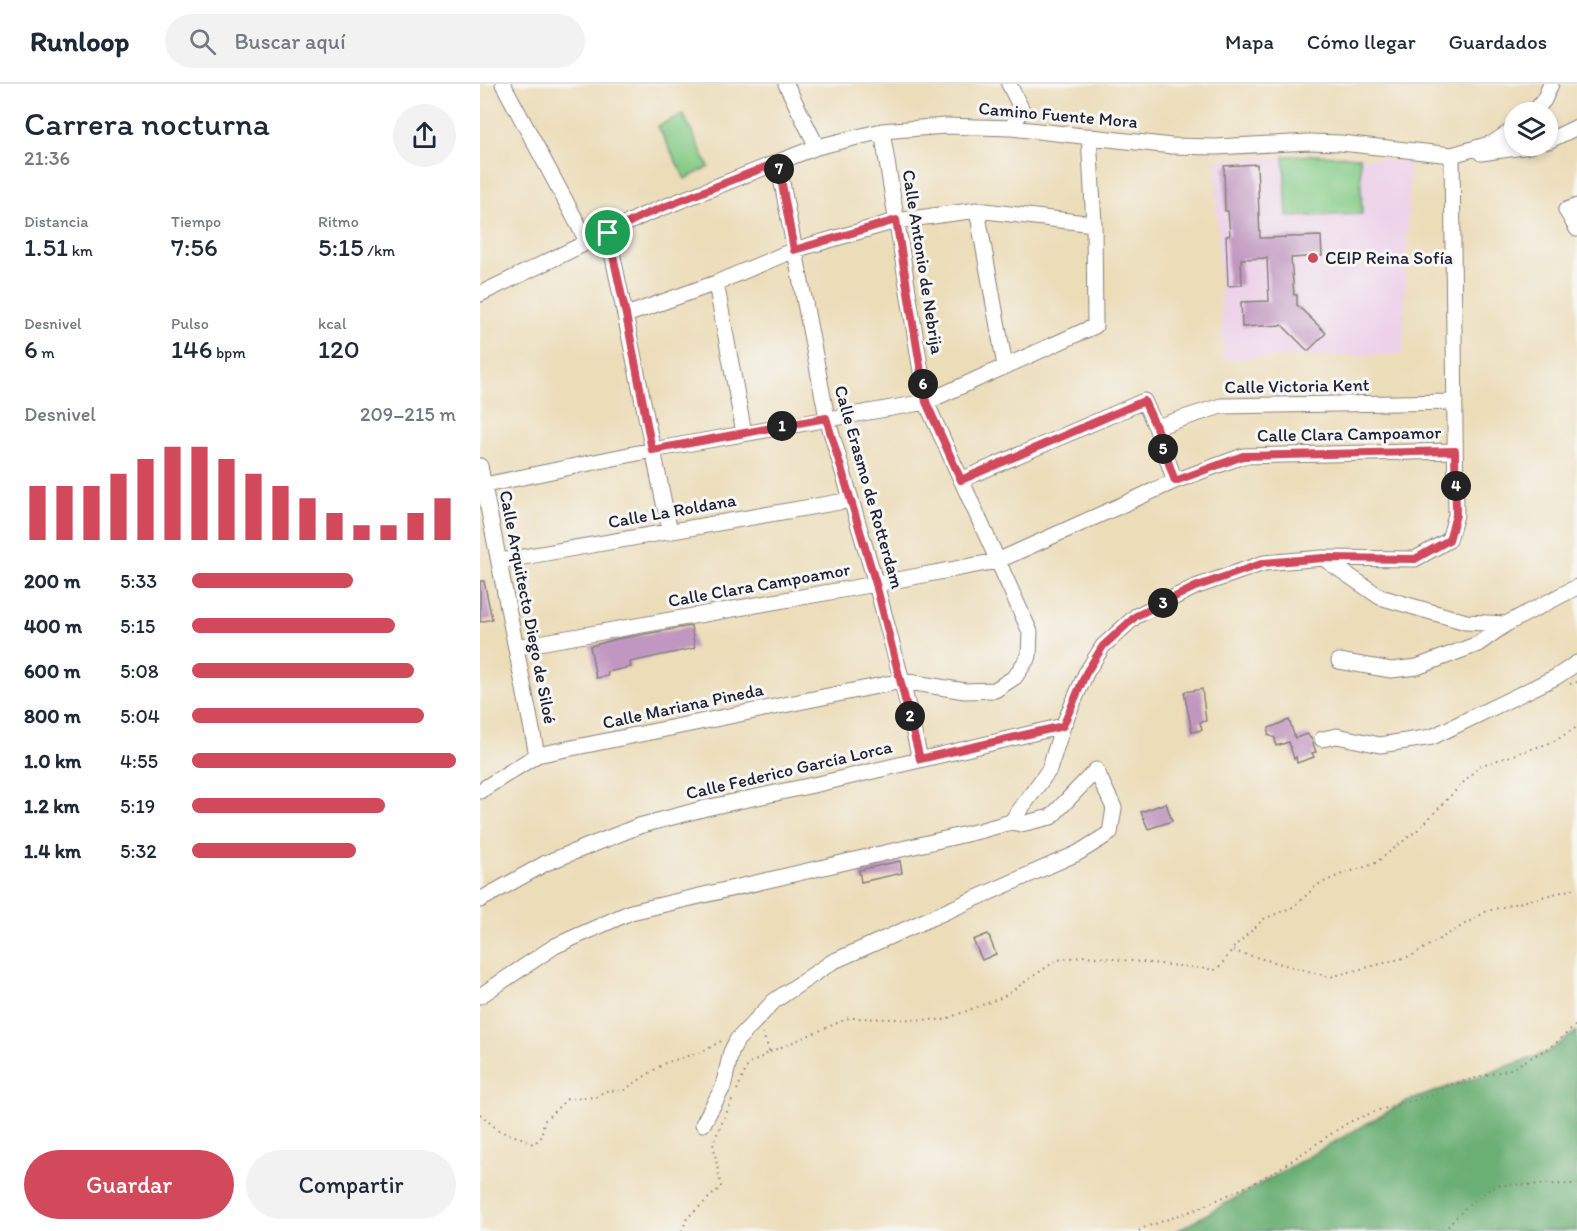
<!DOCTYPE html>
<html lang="es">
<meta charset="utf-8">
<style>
:root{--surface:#fff;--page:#f2f2f3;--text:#1f2937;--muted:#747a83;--line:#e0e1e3;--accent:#d1495b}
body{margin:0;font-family:Itim,sans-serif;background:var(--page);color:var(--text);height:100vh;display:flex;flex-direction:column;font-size:22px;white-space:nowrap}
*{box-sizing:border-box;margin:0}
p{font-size:20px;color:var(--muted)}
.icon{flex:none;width:33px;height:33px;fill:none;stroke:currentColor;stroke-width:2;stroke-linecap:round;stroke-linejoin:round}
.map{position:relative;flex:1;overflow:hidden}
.panel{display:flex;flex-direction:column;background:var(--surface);width:480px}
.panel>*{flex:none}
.buttons{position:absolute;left:1024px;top:18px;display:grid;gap:12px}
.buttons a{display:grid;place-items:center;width:54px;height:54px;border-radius:50%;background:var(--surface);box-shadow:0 3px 9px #0003;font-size:30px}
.pin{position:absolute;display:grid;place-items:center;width:51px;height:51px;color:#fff;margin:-26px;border:3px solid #fff;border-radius:50%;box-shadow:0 2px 6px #0007}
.km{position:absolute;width:30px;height:30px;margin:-15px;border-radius:50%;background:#222;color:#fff;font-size:16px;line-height:30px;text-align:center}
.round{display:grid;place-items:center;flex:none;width:63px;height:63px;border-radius:32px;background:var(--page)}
.summary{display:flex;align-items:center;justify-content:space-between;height:102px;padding:0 24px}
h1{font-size:33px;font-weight:600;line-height:45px}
.stats{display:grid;grid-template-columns:repeat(3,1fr);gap:9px;height:102px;padding:6px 24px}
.stats div{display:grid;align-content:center}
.stats b{font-size:26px;font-weight:600}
.stats small{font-size:16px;font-weight:400}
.stats p{font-size:16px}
.chart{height:168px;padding:12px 24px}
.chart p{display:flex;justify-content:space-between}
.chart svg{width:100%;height:108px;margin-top:6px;stroke:var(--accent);stroke-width:6}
.cta{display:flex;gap:12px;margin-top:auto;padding:12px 24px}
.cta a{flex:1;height:69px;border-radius:36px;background:var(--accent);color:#fff;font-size:24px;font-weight:600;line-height:69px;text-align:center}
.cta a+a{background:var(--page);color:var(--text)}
ul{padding:0 24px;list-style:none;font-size:20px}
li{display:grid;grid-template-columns:96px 72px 1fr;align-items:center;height:45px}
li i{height:15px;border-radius:8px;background:var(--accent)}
header{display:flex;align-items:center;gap:36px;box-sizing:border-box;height:84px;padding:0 30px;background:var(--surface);border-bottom:2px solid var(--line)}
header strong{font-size:28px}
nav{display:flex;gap:33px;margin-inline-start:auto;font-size:21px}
.search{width:420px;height:54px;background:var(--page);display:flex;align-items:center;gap:15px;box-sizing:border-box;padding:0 21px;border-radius:33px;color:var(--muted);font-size:22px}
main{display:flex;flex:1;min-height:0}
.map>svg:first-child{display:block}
</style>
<header>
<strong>Runloop</strong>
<div class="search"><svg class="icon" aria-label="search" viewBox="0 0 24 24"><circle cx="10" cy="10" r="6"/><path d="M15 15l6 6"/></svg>Buscar aquí</div>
<nav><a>Mapa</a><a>Cómo llegar</a><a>Guardados</a></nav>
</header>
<main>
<section class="panel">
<div class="summary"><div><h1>Carrera nocturna</h1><p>21:36</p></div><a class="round"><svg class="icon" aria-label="share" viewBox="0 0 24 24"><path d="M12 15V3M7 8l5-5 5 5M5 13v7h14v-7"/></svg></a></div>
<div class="stats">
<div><p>Distancia</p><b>1.51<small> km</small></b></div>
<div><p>Tiempo</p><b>7:56</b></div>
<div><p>Ritmo</p><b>5:15<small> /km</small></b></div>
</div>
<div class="stats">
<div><p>Desnivel</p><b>6<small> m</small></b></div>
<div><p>Pulso</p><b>146<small> bpm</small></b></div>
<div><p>kcal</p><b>120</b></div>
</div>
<div class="chart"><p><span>Desnivel</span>209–215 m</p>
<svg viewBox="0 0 160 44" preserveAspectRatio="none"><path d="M5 44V22M15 44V22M25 44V22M35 44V17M45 44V11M55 44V6M65 44V6M75 44V11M85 44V17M95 44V22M105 44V27M115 44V33M125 44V38M135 44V38M145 44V33M155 44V27"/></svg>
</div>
<ul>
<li><b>200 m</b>5:33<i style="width:61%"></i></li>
<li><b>400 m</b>5:15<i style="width:77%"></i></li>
<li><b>600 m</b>5:08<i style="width:84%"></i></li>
<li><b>800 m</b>5:04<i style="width:88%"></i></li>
<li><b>1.0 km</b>4:55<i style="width:100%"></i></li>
<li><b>1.2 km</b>5:19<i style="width:73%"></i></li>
<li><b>1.4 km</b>5:32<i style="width:62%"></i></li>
</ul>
<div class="cta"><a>Guardar</a><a>Compartir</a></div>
</section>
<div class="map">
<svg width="1097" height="1147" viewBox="0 0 1097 1147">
<rect width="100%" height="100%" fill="#f6f6f2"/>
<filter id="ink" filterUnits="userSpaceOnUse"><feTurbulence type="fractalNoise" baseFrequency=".0167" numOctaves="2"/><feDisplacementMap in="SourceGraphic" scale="12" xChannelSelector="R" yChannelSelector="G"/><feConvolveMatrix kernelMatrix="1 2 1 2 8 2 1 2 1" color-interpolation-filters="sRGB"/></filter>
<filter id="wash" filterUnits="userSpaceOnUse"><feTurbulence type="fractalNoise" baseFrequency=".008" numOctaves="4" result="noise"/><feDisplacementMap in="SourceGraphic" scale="24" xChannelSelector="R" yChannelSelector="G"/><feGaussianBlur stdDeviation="1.35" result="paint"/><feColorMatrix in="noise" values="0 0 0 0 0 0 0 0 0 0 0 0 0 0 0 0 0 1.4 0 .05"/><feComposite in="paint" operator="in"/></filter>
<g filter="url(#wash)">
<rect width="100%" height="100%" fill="#ecddb9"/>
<path fill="#edd1e9" d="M804,72L880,73L930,79L923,270L743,275L735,76Z"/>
<path fill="#84cb86" stroke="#537660" stroke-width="1.5" d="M203,30L229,83L205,95L178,42Z
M839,71L880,73L882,130L807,133L804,72Z"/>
<path fill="#6baf73" stroke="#466857" stroke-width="1.5" d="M1097,947V1147H697L925,1018L1068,968Z"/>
<g id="blocks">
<path fill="#c097c0" d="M777,80L780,154L841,152L842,172L811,174L814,211H817V221L846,249L828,267L802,241L762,243L761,218L789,217L787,174L761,175L762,201L748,202L746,152L750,151L748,127H745L744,82Z
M0,497H4L12,535L0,538Z
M211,542L215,564L150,578L151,583L127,588L128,592L116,594L110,562L137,555Z
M722,605L726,637L720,638L722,646L712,648L704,608Z
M809,636L815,654L828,650L830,654H831L836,668L832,669L834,673L817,679L816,673L814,675L809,658L796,662L795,654L788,651L789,644Z
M686,719L692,737L668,745L661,728Z
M420,777L422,789L381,798L379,786Z
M508,850L516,870L502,876L493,856Z"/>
</g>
</g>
<g filter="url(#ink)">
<use href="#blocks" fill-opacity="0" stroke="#87807a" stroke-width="1.5"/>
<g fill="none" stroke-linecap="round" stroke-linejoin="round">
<defs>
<path id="minor" d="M23,0L108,159
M306,0L337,63
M529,0L542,26L531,44
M1054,28L1064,16L1071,0
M402,47L446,318L550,548L549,572L535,593L515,606L485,607L422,597L440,675
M1068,57L1097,43
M1001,69L1050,62
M1097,122L1086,126L1097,145
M497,126L525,282
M128,149L190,448
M236,199L264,349
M0,210L164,131L316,71L337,63L402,47L465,42L531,44L692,62L736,63L829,58L861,59L972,71L1013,59L1035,44
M146,231L236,199L314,166L416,137L497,126L614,140
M676,343L695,397
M0,382L57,671
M481,396L664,317L676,343L741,322L975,318
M5,401L172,366L446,318L615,242L614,140L609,52
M843,474L900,513L986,538L1026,540L1097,503
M20,477L371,416
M36,563L396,500L517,477L695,397L763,372L975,367
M859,577L911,586L937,583L998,560L1026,540
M842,655L857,652L900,661L952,653L1076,593L1097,579
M0,707L57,671L422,597L396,500L347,334L298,78
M531,738L569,686L583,642L606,589L623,562L656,532L715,503L784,479L843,474L935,475L969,456L976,431L972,71
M0,816L66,779L159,742L226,724L347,698L583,642
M0,912L75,862L151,828L499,747L531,738L541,740L571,733L616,686L634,724L630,749L598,769L352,878L294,917L257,956L251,968L243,1003L223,1040"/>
</defs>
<use href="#minor" stroke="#87807a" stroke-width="17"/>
<path stroke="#87807a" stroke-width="2" stroke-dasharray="1.5 4.5" stroke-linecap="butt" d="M1090,600L1097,598
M753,867L850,893L931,872L1007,827L1097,804
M290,968L369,934L463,936L523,913L577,876L605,872L737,886L755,862L784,835L815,822L837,801L862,790L894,780L940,744L999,682L1073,658L1097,643
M257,1006L268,981L290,968L282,948
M0,1030L19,1047L41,1054L53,1060L61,1054L64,1037L87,1015L116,1013L125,1007L144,1006L185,979L224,967L243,956
M202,1147L207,1134L241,1103L233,1059L253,1014
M659,1147L663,1144L717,1125L770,1101L796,1087L869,1038L899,1026L956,1010L965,1002L1031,985L1075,960L1097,940
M964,1147C979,1129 998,1109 1020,1101L1097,1100"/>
<use href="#minor" stroke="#fff" stroke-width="15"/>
</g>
</g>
<g fill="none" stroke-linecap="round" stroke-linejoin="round" filter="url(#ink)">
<defs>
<path id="route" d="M298,78L314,166L416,136L446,318L481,396L664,317L676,343L695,397L763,372L975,367L976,431L969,456L935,475L843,474L784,479L715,503L656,532L623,562L606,589L583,642L440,675L396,500L346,334L172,366L146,231L128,149L164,131Z"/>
</defs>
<use href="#route" stroke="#fff" stroke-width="12"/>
<use href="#route" stroke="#d1495b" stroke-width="8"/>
</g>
<circle fill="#d1495b" stroke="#f6f6f2" stroke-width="2" cx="833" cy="174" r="6"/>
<g text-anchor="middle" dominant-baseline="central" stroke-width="6" stroke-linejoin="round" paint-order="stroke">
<g font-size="18" fill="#22223b" stroke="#f6f6f2">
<text transform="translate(578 31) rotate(5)">Camino Fuente Mora</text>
<text transform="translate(443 178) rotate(81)">Calle Antonio de Nebrija</text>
<text transform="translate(817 302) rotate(-1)">Calle Victoria Kent</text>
<text transform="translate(869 350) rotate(-1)">Calle Clara Campoamor</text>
<text transform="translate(389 403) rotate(74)">Calle Erasmo de Rotterdam</text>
<text transform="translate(192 427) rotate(-10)">Calle La Roldana</text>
<text transform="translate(279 501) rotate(-10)">Calle Clara Campoamor</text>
<text transform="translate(48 523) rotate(79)">Calle Arquitecto Diego de Siloé</text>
<text transform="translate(203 622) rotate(-12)">Calle Mariana Pineda</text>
<text transform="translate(309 686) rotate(-13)">Calle Federico García Lorca</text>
</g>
<g font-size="18" fill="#22223b" stroke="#f6f6f2" text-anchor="start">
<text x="845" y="174">CEIP Reina Sofía</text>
</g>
</g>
</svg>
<div class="buttons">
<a><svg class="icon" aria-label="layers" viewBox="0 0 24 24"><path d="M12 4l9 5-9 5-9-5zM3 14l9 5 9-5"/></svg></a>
</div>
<div class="pin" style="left:128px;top:149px;background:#1e9e55"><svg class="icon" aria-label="arrive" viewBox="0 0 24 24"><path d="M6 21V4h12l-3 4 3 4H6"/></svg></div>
<b class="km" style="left:302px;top:342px">1</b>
<b class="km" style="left:430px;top:632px">2</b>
<b class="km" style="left:683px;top:519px">3</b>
<b class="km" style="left:976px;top:402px">4</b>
<b class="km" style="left:683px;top:365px">5</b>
<b class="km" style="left:443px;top:300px">6</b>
<b class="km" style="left:299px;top:85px">7</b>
</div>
</main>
